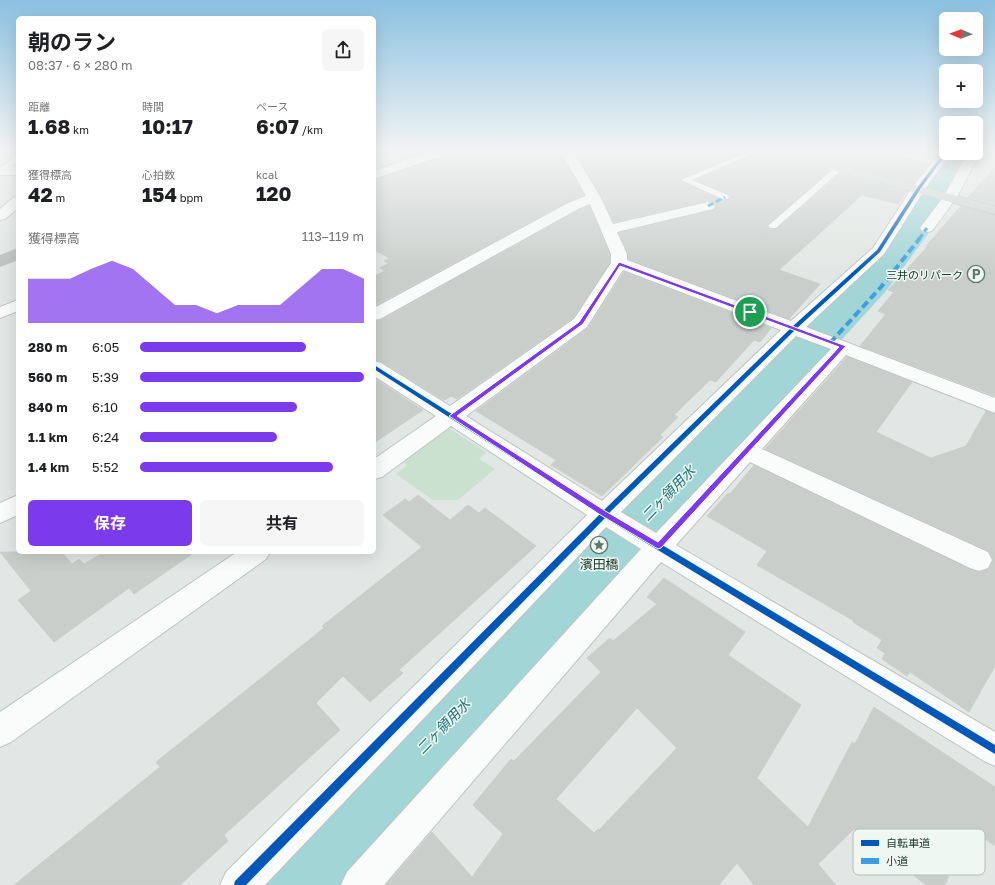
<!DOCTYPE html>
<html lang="ja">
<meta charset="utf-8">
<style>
:root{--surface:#fff;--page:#f6f6f6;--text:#202124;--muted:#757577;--accent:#7c3aed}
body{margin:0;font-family:"Golos Text","Noto Sans JP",sans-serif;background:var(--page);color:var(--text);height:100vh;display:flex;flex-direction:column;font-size:15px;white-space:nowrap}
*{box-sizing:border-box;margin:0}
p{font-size:13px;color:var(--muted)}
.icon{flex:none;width:22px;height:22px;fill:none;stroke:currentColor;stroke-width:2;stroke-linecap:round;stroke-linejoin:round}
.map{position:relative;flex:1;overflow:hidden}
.details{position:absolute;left:16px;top:16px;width:360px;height:538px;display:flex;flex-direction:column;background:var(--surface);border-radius:6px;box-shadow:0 4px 16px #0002}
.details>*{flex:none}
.needle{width:26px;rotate:271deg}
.controls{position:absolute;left:939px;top:12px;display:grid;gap:8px}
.controls a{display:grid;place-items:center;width:44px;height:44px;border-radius:6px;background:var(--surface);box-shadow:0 4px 16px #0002;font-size:20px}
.pin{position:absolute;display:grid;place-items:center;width:34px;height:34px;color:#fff;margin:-17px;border:2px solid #fff;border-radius:50%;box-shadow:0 1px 4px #0007}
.round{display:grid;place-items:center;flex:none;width:42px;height:42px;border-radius:6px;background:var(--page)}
.headline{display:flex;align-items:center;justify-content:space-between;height:68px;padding:0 12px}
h1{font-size:22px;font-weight:700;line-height:30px}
.figures{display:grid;grid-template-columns:repeat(3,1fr);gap:6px;height:68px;padding:4px 12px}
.figures div{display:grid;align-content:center}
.figures b{font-size:20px;font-weight:700}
.figures small{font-size:11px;font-weight:400}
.figures p{font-size:11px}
.chart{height:112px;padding:8px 12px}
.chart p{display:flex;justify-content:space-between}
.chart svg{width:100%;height:72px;margin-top:4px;fill:var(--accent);opacity:.7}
.primary-button{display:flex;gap:8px;margin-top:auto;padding:8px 12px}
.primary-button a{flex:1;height:46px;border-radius:6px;background:var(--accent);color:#fff;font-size:16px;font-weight:700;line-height:46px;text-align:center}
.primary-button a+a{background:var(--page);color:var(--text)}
ul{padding:0 12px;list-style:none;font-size:13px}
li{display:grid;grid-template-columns:64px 48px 1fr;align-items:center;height:30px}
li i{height:10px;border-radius:5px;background:var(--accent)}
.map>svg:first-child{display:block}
</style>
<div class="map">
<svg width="995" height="885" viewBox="0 0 995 885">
<rect width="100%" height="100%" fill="#e1e7e4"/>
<path fill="#cae1cf" d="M445,426L486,452L479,459L495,469L458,500H433L396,474L407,465L400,460Z"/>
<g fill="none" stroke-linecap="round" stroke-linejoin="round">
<path fill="#a1d5d6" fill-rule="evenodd" d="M945,150H946V153H974L928,234L886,291L719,474L354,885H242L256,851L856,273L894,228Z"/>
</g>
<path fill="#c9cecb" stroke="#cad0cd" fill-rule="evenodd" d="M474,150H559L584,195L567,202L374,306V276L385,271L380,268L389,263L384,261L390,258L374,250V180L423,163Z
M573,150H749L680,179V181L722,200H729V194L696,180L763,151V150H766L769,154L829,171L769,223L766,226L770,230L777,229L840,174L906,192L898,204L862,195L779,270L820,284L789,319L628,259V253L619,233L713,210L716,205L713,202L708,201L614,222L602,197Z
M789,150H873L929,164L914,183Z
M995,167V204L968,197Z
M589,206L610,254V263L573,318L457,399L451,396L445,400L440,398L382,362L374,360V321L381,320L579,210Z
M961,206L995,215V396L860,346L886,314L878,311L894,292L888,290L928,246H926Z
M624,272L771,328L760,342L754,340L716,382L710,380L674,415L678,417L660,435L663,437L602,496L551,465L556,460L476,411L588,328Z
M847,357L912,382L876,432L931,458L966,446L986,411L995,414V666L969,712L910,672L907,676L882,659L885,653L877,648L882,640L853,622L854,621L757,565L767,551L707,516L728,493L730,494L754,465L969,569L979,572L989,569L993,559L989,551L765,449Z
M374,378L423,410L374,443Z
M418,495L450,520L468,505L479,513L485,508L536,546L399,670L403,673L370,702L343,676L316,703L340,730L224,835L228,841L180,885H14L160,767L156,762L324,628L322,626L422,547L383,515L405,499L409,502Z
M0,552H62L72,564L79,559L84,564L104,552H195L134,594L129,588L54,642L18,600L31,591Z
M664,578L745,632L728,655L801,705L757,778L808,827L852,742L855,744L874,707L995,787V846L985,839L979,859L960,847L945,885H926L854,829L818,864L836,885H754L737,863L719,885H386L432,832L472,877L503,834L473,805L511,759L514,761L601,672L587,658L610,638L613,641L657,604L647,597ZM637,708L677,748L599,830L598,829L594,833L556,799Z"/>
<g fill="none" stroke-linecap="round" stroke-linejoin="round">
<defs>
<path id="lane" d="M752,150H762L692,180L728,195L729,197L728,199H722L681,180Z
M15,155H18V161L5,173H0V169Z
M838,165H841L845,167L776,228H770L768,226L770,224Z"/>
<path id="street" d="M440,150H458L456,153L423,162L374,179V171L415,156Z
M560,150H572L601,198L613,224L708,202L713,203L715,206L713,209L617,232L627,254V260L791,321L873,248L914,185L942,150H946V153H951L925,189L884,254L806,327L995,398V413L846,355L762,449L988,552L992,560L988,568L979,571L970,568L750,462L676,545L995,732V766L984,761L661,562L384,885H341L347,872L641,549L606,527L265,885H220L226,872L587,515L451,426L382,477L374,479V459L436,416L374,376V361L381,363L450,406L574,319L611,263V254L590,204L578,209L380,319L374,320V308L568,203L586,196ZM623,270L781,330L602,501L466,416L587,327ZM796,336L831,349L656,533L621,512Z
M976,150L980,153L957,197L932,231L927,232L922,231L920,228L944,196L968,153H976Z
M0,167H18V175H0Z
M18,197V208L5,219L0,220V209L13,198Z
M18,300V311L0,318V307Z
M18,495V515L0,523V503Z
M237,552H270L266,559L11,742L0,747V712Z"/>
<path id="primary" d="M767,150H785L995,206V214L769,153Z"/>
<path id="highway" d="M18,249V259L0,266V256Z"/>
</defs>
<use href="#lane" stroke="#bec4c1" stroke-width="2"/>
<use href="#street" stroke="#bec4c1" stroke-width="2"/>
<use href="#primary" stroke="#bbc4c0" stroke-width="2"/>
<use href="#highway" stroke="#bbc4c0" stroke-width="2"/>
<use href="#lane" fill="#fafbfb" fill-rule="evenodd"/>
<use href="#street" fill="#fafbfb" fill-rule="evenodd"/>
<use href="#primary" fill="#ccd4d1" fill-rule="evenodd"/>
<use href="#highway" fill="#b9c1bf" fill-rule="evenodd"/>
<path stroke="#3c9ee1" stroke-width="3" stroke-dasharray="6 3" stroke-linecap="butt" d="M708,206L725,197
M919,239L927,228"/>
<path stroke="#3c9ee1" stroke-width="4" stroke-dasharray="8 4" stroke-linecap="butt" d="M830,343L881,287L920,238"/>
<defs>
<path id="cycleway" d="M945,151H946V153H947L921,188L880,252L796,329L609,513L995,745V754L605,518L246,885H234L235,881L600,514L374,369V365L604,510L792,327L877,250L917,188Z"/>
</defs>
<use href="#cycleway" stroke="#eff7f2" stroke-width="2"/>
<use href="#cycleway" fill="#0057b8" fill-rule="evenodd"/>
</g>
<linearGradient id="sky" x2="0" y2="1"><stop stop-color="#8bc1e1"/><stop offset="0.55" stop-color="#f2f4f3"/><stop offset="1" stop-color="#f2f4f3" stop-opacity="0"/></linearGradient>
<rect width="995" height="273" fill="url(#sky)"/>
<path fill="#7c3aed" stroke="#fff" fill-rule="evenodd" d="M619,262L846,346L661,548L658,549L602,516L449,416L579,322ZM620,266L839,347L658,542L607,512L457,416L583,324Z"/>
<defs>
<symbol id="parking-ring" viewBox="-11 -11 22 22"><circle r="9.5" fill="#eff7f2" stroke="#64776f" stroke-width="1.5"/><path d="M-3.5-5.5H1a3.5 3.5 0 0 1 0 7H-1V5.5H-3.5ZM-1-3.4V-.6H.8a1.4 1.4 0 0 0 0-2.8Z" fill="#64776f"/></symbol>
<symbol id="sight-ring" viewBox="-11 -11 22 22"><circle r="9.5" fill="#eff7f2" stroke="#64776f" stroke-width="1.5"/><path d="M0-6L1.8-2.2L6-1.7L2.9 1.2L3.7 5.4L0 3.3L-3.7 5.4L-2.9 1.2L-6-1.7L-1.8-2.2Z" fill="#64776f"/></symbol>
</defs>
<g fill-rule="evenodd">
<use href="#parking-ring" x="966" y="264" width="20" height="20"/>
<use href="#sight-ring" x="589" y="535" width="20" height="20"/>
</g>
<g text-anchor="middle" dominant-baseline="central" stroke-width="3" stroke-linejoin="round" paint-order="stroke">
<g font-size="11" fill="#203a30" stroke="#eff7f2" text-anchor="end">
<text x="963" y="274">三井のリパーク</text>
</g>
<g font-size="13" fill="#203a30" stroke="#eff7f2">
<text x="599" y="564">濱田橋</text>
</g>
<g font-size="14" font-style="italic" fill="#1a7075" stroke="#eff7f2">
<text transform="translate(668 493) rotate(-46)">二ヶ領用水</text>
<text transform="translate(443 726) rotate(-46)">二ヶ領用水</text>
</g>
</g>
<rect x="853" y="829" width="132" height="46" rx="6" fill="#eff7f2" stroke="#b1beb8" stroke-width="1"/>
<rect x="861" y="840" width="18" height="6" fill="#0057b8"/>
<rect x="861" y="858" width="18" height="6" fill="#3c9ee1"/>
<g font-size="11" fill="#203a30">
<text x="886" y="847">自転車道</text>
<text x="886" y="865">小道</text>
</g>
</svg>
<div class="controls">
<a><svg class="needle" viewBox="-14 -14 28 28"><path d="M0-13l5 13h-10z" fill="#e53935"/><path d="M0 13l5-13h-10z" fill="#757577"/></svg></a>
<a>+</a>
<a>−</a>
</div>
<div class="pin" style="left:750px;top:312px;background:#1e9e55"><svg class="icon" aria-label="arrive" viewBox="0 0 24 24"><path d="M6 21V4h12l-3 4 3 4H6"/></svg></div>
<section class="details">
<div class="headline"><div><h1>朝のラン</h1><p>08:37 · 6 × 280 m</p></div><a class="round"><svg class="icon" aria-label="share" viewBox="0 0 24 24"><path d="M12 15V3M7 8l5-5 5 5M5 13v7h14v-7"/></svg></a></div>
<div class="figures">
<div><p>距離</p><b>1.68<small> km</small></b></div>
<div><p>時間</p><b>10:17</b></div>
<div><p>ペース</p><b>6:07<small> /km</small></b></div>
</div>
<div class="figures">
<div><p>獲得標高</p><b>42<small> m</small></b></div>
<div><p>心拍数</p><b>154<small> bpm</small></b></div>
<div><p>kcal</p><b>120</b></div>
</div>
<div class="chart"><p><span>獲得標高</span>113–119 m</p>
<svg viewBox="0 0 160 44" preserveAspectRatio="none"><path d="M0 44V17L10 17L20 17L30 11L40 6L50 11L60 22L70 33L80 33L90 38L100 33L110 33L120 33L130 22L140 11L150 11L160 17V44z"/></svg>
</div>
<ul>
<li><b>280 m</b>6:05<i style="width:74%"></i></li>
<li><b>560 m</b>5:39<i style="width:100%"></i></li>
<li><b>840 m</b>6:10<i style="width:70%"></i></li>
<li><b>1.1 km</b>6:24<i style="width:61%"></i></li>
<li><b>1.4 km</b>5:52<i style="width:86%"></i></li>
</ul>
<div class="primary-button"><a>保存</a><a>共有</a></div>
</section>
</div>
